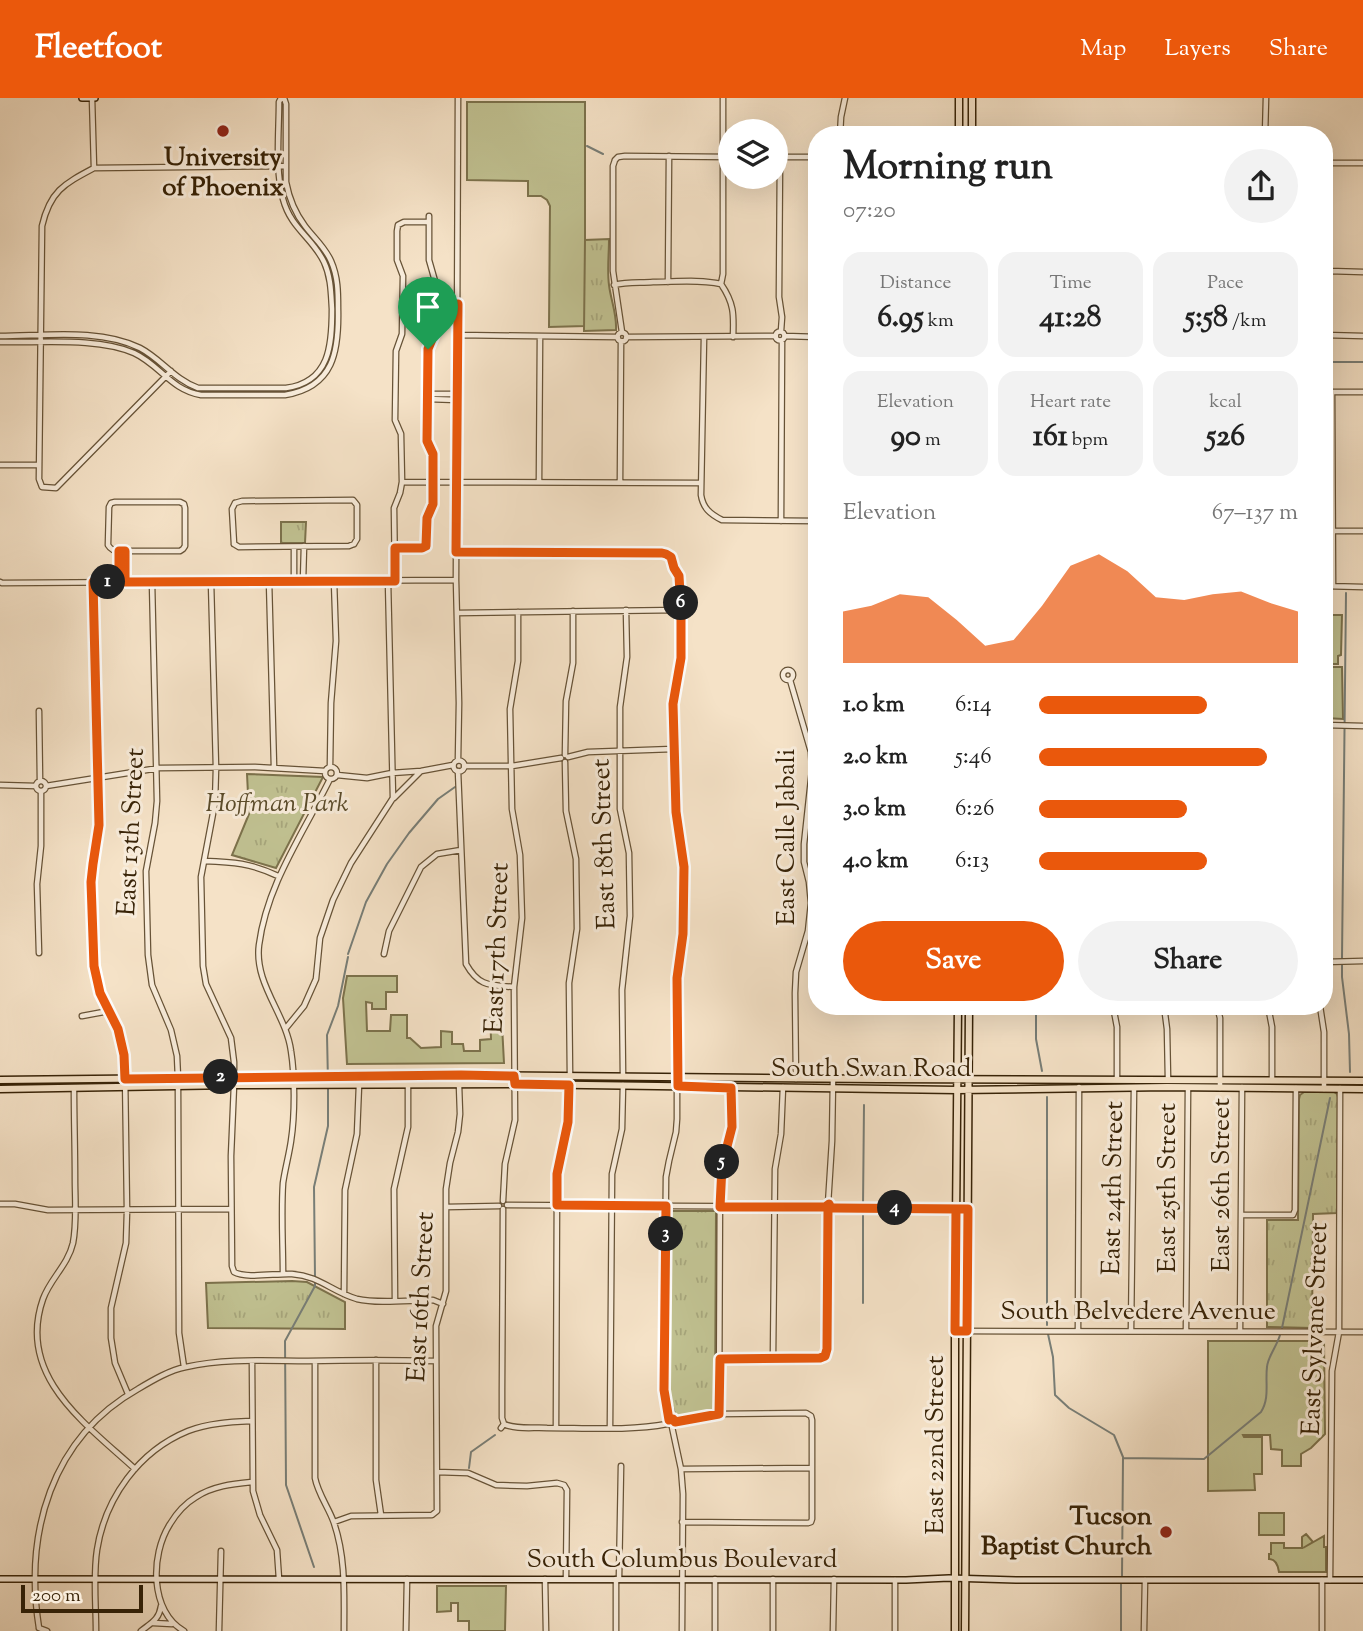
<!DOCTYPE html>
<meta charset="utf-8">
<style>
:root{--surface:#fff;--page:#f2f2f2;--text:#222;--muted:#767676;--accent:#ea580c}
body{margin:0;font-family:"Sorts Mill Goudy",serif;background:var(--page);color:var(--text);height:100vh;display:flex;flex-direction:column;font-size:26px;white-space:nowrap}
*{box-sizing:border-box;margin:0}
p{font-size:23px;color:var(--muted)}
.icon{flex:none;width:38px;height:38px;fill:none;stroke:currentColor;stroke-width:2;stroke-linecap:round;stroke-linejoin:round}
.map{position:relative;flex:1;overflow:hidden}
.side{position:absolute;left:808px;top:28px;width:525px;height:889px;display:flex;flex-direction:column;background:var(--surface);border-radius:28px;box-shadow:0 7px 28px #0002}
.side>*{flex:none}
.tools{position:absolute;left:718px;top:21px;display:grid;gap:14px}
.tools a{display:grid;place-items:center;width:70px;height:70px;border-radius:50%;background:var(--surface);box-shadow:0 7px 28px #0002;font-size:35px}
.scale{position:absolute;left:21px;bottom:18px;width:122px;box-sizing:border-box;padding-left:7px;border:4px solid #382307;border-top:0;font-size:19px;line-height:24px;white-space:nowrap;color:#382307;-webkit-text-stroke:5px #f8ecdb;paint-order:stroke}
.pin{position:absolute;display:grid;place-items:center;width:60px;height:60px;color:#fff;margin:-72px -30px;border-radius:50% 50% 50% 0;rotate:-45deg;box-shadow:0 0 7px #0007}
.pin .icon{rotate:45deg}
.km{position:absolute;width:35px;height:35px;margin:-18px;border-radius:50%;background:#222;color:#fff;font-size:19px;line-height:35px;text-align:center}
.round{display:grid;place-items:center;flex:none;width:74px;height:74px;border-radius:37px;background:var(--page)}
.overview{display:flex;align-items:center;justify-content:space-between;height:119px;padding:0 35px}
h1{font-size:38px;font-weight:700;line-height:52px}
.figures{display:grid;grid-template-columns:repeat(3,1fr);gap:10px;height:119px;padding:7px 35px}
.figures div{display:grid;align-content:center;border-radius:18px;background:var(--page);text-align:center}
.figures b{font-size:30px;font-weight:700}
.figures small{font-size:19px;font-weight:400}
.figures p{font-size:19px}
.chart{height:196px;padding:14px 35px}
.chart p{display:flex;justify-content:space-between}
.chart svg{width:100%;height:126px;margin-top:7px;fill:var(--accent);opacity:.7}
.primary-button{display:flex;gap:14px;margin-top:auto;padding:14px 35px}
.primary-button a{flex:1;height:80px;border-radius:42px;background:var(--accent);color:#fff;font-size:28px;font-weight:700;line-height:80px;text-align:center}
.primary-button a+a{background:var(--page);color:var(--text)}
ul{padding:0 35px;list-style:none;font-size:23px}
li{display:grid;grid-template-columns:112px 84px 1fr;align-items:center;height:52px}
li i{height:18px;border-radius:9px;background:var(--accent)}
header{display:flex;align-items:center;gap:42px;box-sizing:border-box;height:98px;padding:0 35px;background:var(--accent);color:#fff}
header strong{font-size:33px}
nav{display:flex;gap:38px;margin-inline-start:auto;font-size:24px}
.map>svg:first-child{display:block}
</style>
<header>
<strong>Fleetfoot</strong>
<nav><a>Map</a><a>Layers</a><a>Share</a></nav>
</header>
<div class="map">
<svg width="1363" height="1533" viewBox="0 0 1363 1533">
<defs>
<pattern id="park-tufts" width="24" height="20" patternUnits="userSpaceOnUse" patternTransform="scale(1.75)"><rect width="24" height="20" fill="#c1c292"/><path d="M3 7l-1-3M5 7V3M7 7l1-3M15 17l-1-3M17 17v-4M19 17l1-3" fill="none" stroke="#a7a67c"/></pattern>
</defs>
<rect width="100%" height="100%" fill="#f5e2c7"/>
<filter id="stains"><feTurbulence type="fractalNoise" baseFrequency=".00286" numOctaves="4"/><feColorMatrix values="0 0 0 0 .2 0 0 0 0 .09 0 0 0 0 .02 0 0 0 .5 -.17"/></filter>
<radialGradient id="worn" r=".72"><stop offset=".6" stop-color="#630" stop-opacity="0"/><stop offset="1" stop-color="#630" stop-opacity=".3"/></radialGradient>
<path fill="#c1c292" stroke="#7c724c" stroke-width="2" d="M467,4H585V228L549,229L550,108L547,102L541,98H528V83L467,82Z
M1329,517H1342L1341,557L1338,558V566H1325V557H1329Z
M1325,569H1342L1343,621L1325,620Z
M347,878H397V894H386V911H372V905L366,904L367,933H390L391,917H407V940H410L421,950L441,949V933L452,934V946H463L464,953H480V942L491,941L490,912L494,908H501L504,965L347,966L343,900Z
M1208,1243H1324L1325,1336L1311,1350L1301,1356V1368H1282V1352L1271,1351L1270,1337H1243L1244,1339H1262V1376H1254L1255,1392L1208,1393Z
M1259,1415H1284V1437H1259Z
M1306,1436L1313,1444L1303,1450L1324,1438V1449H1326V1474H1279C1278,1467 1276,1461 1269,1461V1456H1271V1445H1284V1450H1302V1439Z
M437,1488H506L505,1533H469V1523H458V1505H451V1513L437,1514Z"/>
<path fill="url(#park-tufts)" stroke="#7c724c" stroke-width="2" d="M609,141C609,157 607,172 609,187C611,203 617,216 616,232L584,233L585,142Z
M281,424H306L305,445H281Z
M247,676L323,679L276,770L232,757L249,716Z
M1304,994H1334L1337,996L1338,999L1337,1115L1313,1116L1312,1230L1267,1229V1122H1298L1299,1001L1300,997Z
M669,1113H716L715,1312L676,1319L670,1300Z
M292,1183L307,1184L345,1204V1231L208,1230L206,1185Z"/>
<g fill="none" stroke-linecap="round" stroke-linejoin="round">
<path stroke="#787e77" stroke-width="2" d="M587,48L603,56
M1325,264H1363
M348,856L366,804L387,766L409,735L438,701L455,689
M1342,860L1346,495
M1342,867V879L1349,936L1350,974
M1036,908V941L1042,973
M328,984L327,937L338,908L348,859
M1047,999V1227
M863,1107L864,1007
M863,1113V1205
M315,1179L314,1089L328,1028V990
M1282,1230L1330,1000
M1048,1236L1053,1259L1055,1297L1069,1310L1114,1337L1123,1359
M469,1370L471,1354L495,1337
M314,1469L286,1387L285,1243L315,1188V1185
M1122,1479L1123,1360L1204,1361L1261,1314C1270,1300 1265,1284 1267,1269C1268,1258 1277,1248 1280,1237
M1121,1533V1485"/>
<defs>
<path id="street" d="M92,0L94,70
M723,0V176L721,186C734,205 734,216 733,239
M840,37L841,19L845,0
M1265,37L1266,0
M775,59H817
M780,59L779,199L782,219L781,233
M615,62L613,68V173L622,234
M615,62L618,59L625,58L730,59
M1325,65H1363
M1329,173L1363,174
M668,184L669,58
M614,187C627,184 640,185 653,184C675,184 699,181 721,186
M1325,204L1329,189V65
M403,206H458
M775.5 238a4.5 4.5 0 1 1 9 0a4.5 4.5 0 1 1-9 0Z
M617.5 239a4.5 4.5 0 1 1 9 0a4.5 4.5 0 1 1-9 0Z
M458,237L618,239
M1325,237L1363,238
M0,238C44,238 100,230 140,250C161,261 175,282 198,290H286C330,284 332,247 332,211C331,195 331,179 324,164C312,139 291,131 283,101C275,72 279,35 279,4L281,0
M785,238L817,239
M626,239L776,238
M704,239L701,397C703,410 710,416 722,422L817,423
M0,244C40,245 98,239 134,255C160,267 171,292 201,297H285C334,289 339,253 338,211C338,194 338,179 331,163C325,149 314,140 305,128C295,115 289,100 286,84V6L284,0
M171,273L56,390L42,389L39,381L42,128C50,93 64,86 94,70L286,68
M1325,294H1363
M1332,294L1333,488
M428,296H457
M428,301L457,302
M0,367H39
M402,384L701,385
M539,384L540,238
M620,384L621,243
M115,404H180L184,406L185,410V448L183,451L180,453H119C114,453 111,452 108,447L109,409L111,405Z
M235,405L242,403L353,402L357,407V441L354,446
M781,423L782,242
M1333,433H1363
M234,446L239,449L349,448L354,446
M234,446L232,411L235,405
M294,449V483
M395,450H423L426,448L427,420L433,406V356L427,343L428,251L435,234V183L429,162V118
M119,453V484
M125,453V484
M456,454L662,455L666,456L672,460L674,470L680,483L681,560L673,605V651L676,714L684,769L683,836L677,880V1021L676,1034L669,1063L666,1079L664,1292L669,1322
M269,483L274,669
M303,483L304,448
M395,483L394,410L400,395L402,384L401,336L395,322L396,253L402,236L403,178L397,162V133L398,127L404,124H429
M0,484L2,485L456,482
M93,484L99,727L93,766L91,784L94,868L101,895L118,931L124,957L125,975L127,1113L126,1145L111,1210V1240L115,1265L128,1296
M152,484L157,703L155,725L146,773L148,857L152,887L171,932L177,958L178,980
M211,484L216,670L215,705L201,779L203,868L206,886L231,940L234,964V979
M1325,488L1363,489
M457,515L681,512
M783 577a5 5 0 1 1 10 0a5 5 0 1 1-10 0Z
M790,582L811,654L812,672L804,746V764L809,784L811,805L808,833L796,874L795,895L796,981
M39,613L40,683
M1325,627L1363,628
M565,657L566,603L573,565V513
M568,659L588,654L673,651
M458,662L459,605L456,482L458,0
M453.5 668a5.5 5.5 0 1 1 11 0a5.5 5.5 0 1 1-11 0Z
M565,664L566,713L576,761L577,831L569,885L570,978
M464,668H512L561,660
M325 675a6 6 0 1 1 12 0a6 6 0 1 1-12 0Z
M330,669L331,605L336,543L334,483
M458,673L466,866C479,889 490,887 514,889
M337,677L367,680L392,675L421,673L453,667
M36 688a5 5 0 1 1 10 0a5 5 0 1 1-10 0Z
M0,687L36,688
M46,688L159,670L255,669L325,673
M394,700L420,674
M204,763C233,764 251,765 278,778
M39,855L37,786L41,748V693
M384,856L389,833L421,769L437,756L461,752
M1325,864L1363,863
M1113,908L1117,929V981
M1164,908L1167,931L1168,981
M1217,908L1220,920V990
M1268,908L1272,929V982
M1320,908L1324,934V991
M82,918L109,913
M286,930L304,908L316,881L320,840L333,802L351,765L393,700L388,483
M623,978L622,892L630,818L629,755L620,711V609L627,559L626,512
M234,987L231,1058L232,1168L234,1174C246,1181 277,1175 292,1176C320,1178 332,1194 357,1201C378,1206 411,1202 433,1202L443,1206
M178,988L179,1235L184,1269
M74,991C74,1021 75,1051 75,1081C75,1102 77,1124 73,1145C68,1167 50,1181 43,1201C16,1278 86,1326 135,1371
M503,1103L505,1066L515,1022L514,889L522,820L520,757L512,711L510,611L518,563V514
M0,1106H15L48,1112L231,1111
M828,1106L832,1043L833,981
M507,1107L825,1109
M446,1109L499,1108
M831,1110L968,1111
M1241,1117H1293L1295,1112L1296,990
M283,1176C283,1146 281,1115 283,1085C285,1071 289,1057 291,1043C295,1017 295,978 291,953C286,916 254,886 259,847C267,786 303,736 330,681
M344,1196L345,1092L357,1036L359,987
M395,1203L394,1091L408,1029V985
M955,1233L1363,1234
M1078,1233L1079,989
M1131,1233L1134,990
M1186,1233L1188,990
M1240,1233L1242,989
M825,1258L827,1251L828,1112
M773,1260L775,1071L781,1036L783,989
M720,1261L819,1260L825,1258
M376,1262V1382L381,1417
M252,1263L253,1393L260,1417L277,1452L279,1481
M315,1263V1380C318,1396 329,1410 334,1425C346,1460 344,1497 344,1533
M719,1316L720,1082L721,1068L732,1029L731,990
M675,1324L719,1316L806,1315L811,1318L812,1322V1421L811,1424L808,1425L682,1424
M504,1326C516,1332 534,1329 547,1330C585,1330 631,1333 667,1326
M610,1329L612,1076L622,1031L623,987
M672,1329L681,1371L683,1396L682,1533
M501,1330L504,1326L502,1320V1293L503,1111
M556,1330L557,1086L559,1062L568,1024L569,987
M681,1371L812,1370
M437,1374L468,1375L496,1387L527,1388L557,1385L564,1387L567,1392L566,1480
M334,1424L351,1418L432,1417L437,1413L436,1228L446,1193V1091L450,1065L458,1034L460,1016L459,987
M545,1481L546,1533
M619,1481L621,1368
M1322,1482V1533
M1330,1482L1332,1273L1339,1234L1340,990
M153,1525L172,1526
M39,1530C24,1435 51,1340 138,1291C153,1282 170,1272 186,1269C226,1260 268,1263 308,1263C351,1262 394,1262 436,1263
M39,1530L47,1533
M96,1533C96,1506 93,1478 97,1452C105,1400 139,1353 188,1333C208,1325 231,1324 252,1323
M141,1533C151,1525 159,1522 161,1508
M184,1533C150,1514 150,1457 170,1426C176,1416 186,1405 196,1399C213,1388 232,1386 252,1384
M219,1533L221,1453
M406,1533L407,1481
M616,1533V1481
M715,1533V1481
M773,1533V1481
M833,1533L834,1481
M895,1533V1482
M1144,1533L1145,1482"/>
<path id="secondary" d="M82,0H95
M0,1481L906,1482L949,1480L1016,1482H1363"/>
<path id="primary" d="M959,0V37
M972,37V0
M0,982L461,977L879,981L1363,983
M0,991L234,987L515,986L957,992L1167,989L1363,991
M955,1533V1233L958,908
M965,1533L969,908"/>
</defs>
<use href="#street" stroke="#675337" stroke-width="7"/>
<use href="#secondary" stroke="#382307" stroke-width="8"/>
<use href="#primary" stroke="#382307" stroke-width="9"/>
<use href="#street" stroke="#f8ecdb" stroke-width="4.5"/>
<use href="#secondary" stroke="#f8ecdb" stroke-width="5"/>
<use href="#primary" stroke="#f5e2c7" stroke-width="6"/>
</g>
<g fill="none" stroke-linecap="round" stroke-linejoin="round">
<defs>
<path id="route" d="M428,251L427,343L433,356V406L427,420L426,448L422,450H395V483L125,484V453H119V484H93L99,727L93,766L91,784L94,868L100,895L118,931L124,957L125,981L461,977L514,978L515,986L569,987L568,1024L557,1076V1107L666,1108L664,1292L669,1322L673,1321L675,1324L719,1316L720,1261L820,1260L825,1258L827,1251L828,1112L831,1110H834C879,1110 923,1111 968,1111L967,1233H955L956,1111L834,1110H831L829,1106L825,1109H720L722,1068L732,1029L731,990L678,988L677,880L683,836L684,769L676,714L673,606L681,560V512L679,478L674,470L671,459L666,456L662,455L456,454L458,206H435V234L428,251"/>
</defs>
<use href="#route" stroke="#fff" stroke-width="14"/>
<use href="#route" stroke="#ea580c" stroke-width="9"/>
</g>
<g fill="#8f2418" stroke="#f8ecdb" stroke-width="2.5">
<circle cx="223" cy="33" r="7"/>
<circle cx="1166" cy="1434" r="7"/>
</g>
<g text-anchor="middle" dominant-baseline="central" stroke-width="6" stroke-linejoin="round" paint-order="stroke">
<g font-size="26" font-weight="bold" fill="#382307" stroke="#f8ecdb">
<text x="223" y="60">University<tspan x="223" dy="30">of Phoenix</tspan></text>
<text x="1152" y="1419" text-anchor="end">Tucson<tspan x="1152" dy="30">Baptist Church</tspan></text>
</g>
<g font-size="26" font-style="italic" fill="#5a4b2a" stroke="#f8ecdb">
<text x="277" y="706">Hoffman Park</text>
</g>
<g font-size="26" fill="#382307" stroke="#f8ecdb">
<text transform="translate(132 734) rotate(-87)">East 13th Street</text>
<text transform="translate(787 739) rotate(-90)">East Calle Jabali</text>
<text transform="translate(605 746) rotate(-92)">East 18th Street</text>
<text transform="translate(498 850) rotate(-88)">East 17th Street</text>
<text x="871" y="971">South Swan Road</text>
<text transform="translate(1222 1087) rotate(-90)">East 26th Street</text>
<text transform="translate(1114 1090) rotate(-89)">East 24th Street</text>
<text transform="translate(1168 1090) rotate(-90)">East 25th Street</text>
<text transform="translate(422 1199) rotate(-87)">East 16th Street</text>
<text x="1138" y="1214">South Belvedere Avenue</text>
<text transform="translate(1316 1231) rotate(-88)">East Sylvane Street</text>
<text transform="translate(936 1347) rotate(-90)">East 22nd Street</text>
<text x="682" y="1462">South Columbus Boulevard</text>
</g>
</g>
<rect width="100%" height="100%" filter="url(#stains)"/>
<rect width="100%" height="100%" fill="url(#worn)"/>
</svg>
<div class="tools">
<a><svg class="icon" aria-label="layers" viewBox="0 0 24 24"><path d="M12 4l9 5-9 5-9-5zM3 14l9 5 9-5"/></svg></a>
</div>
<div class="scale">200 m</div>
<div class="pin" style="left:428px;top:251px;background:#1e9e55"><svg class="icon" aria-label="arrive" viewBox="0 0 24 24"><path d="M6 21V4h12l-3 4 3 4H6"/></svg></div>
<b class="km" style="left:108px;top:484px">1</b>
<b class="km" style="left:221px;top:979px">2</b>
<b class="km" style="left:666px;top:1136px">3</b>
<b class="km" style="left:895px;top:1110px">4</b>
<b class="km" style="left:722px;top:1064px">5</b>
<b class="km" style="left:681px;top:505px">6</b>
<section class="side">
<div class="overview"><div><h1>Morning run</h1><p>07:20</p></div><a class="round"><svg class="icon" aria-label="share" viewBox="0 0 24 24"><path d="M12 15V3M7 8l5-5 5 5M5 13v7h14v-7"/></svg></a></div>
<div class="figures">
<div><p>Distance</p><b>6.95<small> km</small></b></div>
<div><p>Time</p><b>41:28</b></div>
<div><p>Pace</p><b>5:58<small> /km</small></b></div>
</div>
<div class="figures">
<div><p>Elevation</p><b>90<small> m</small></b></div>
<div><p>Heart rate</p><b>161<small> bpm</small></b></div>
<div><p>kcal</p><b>526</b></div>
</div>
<div class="chart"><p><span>Elevation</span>67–137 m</p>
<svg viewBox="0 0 160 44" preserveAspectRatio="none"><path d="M0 44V26L10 24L20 20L30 21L40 29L50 38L60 36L70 24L80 10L90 6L100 12L110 21L120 22L130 20L140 19L150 23L160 26V44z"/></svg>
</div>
<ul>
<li><b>1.0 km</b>6:14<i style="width:65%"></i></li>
<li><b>2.0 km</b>5:46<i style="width:88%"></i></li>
<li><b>3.0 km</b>6:26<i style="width:57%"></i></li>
<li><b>4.0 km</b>6:13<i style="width:65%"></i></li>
</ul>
<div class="primary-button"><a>Save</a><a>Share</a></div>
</section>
</div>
